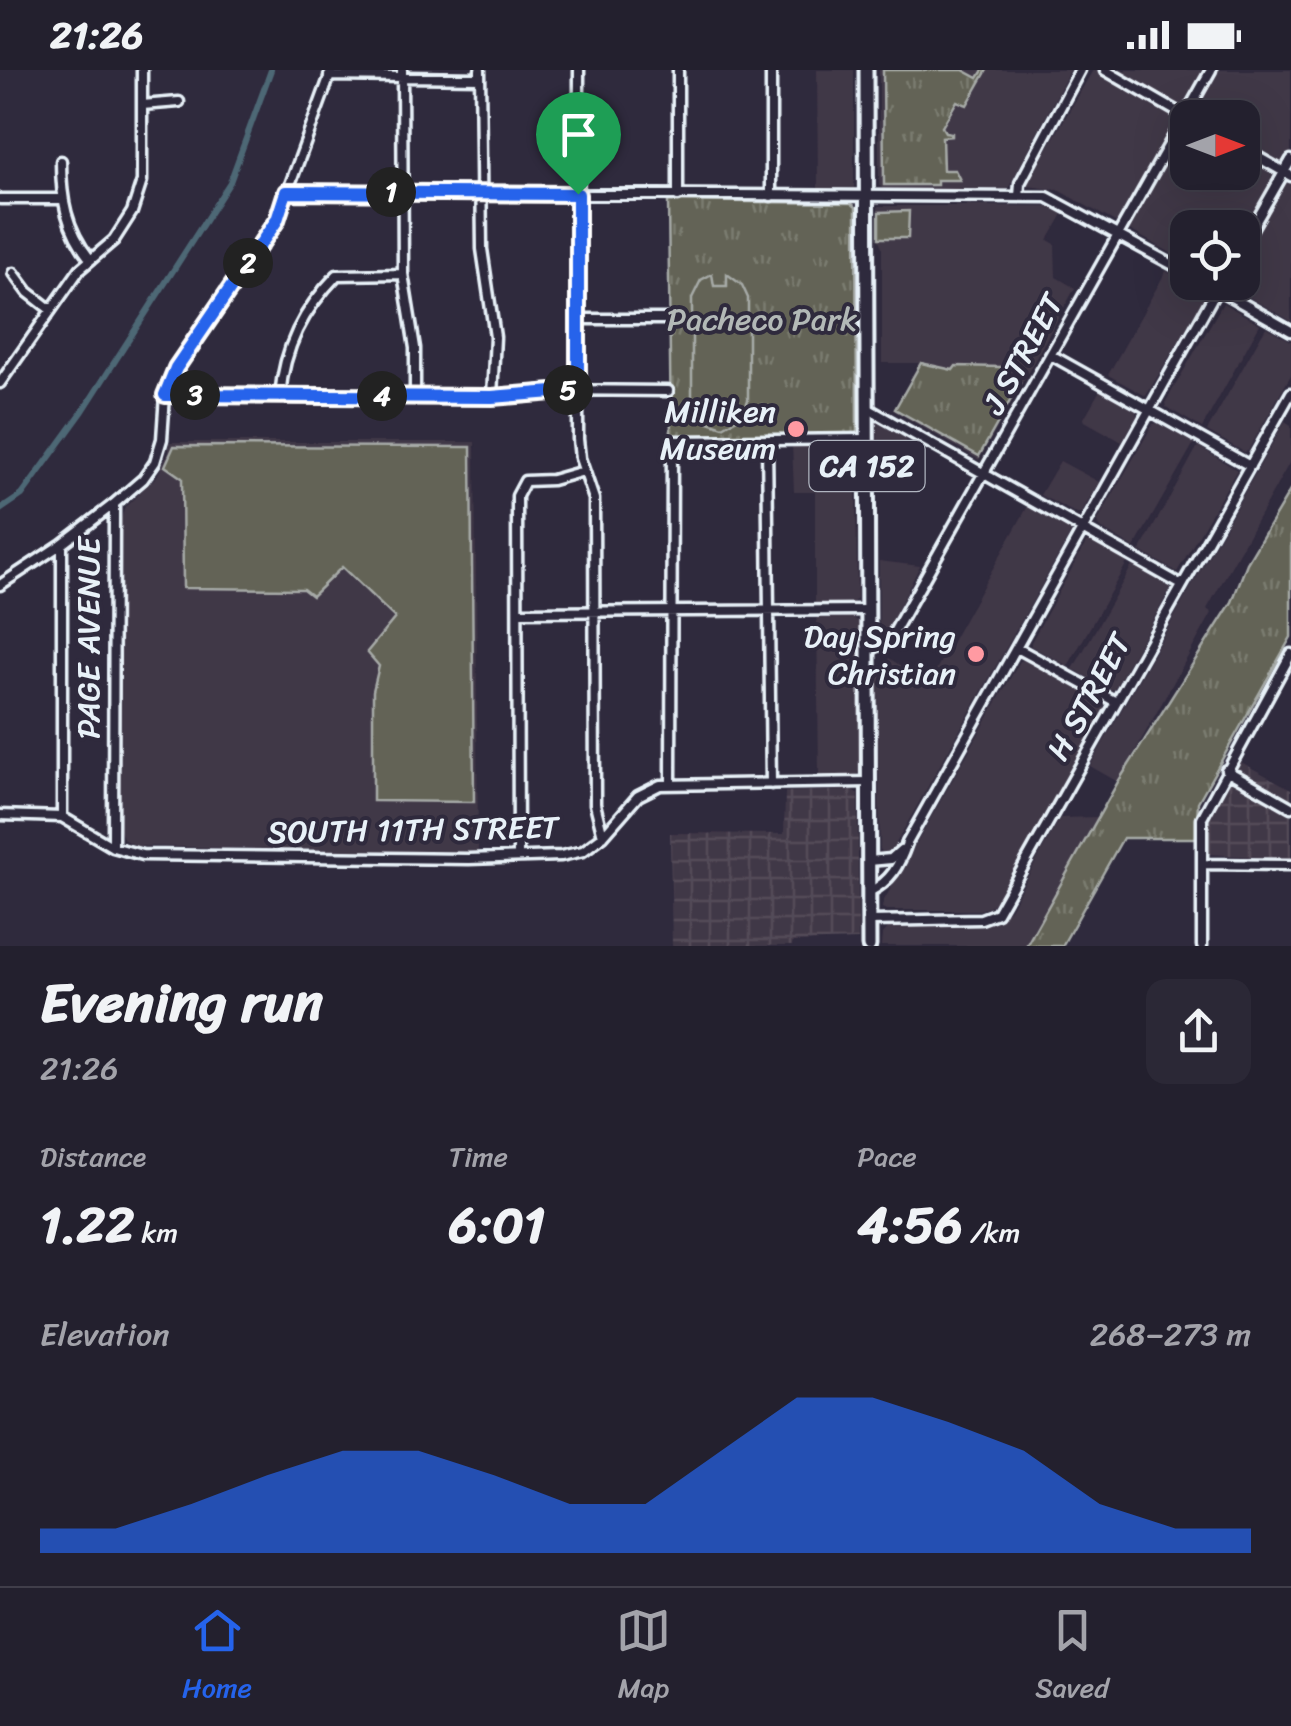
<!DOCTYPE html>
<meta charset="utf-8">
<style>
:root{--surface:#23202e;--page:#2b2836;--text:#f1f3f6;--muted:#a3a3aa;--line:#403e4a;--accent:#2563eb}
body{margin:0;font-family:Sriracha,sans-serif;background:var(--page);color:var(--text);height:100vh;display:flex;flex-direction:column;font-size:38px;white-space:nowrap}
*{box-sizing:border-box;margin:0}
p{font-size:32px;color:var(--muted)}
.icon{flex:none;width:55px;height:55px;fill:none;stroke:currentColor;stroke-width:2;stroke-linecap:round;stroke-linejoin:round}
.map{position:relative;height:876px;overflow:hidden}
.details{display:flex;flex-direction:column;background:var(--surface);flex:1}
.details>*{flex:none}
.needle{width:65px;rotate:90deg}
.controls{position:absolute;left:1170px;top:30px;display:grid;gap:20px}
.controls a{display:grid;place-items:center;width:90px;height:90px;border-radius:20px;background:var(--surface);box-shadow:0 10px 40px #0002,0 0 0 2px var(--line);font-size:50px}
.pin{position:absolute;display:grid;place-items:center;width:85px;height:85px;color:#fff;margin:-102px -42px;border-radius:50% 50% 50% 0;rotate:-45deg;box-shadow:0 0 10px #0007}
.pin .icon{rotate:45deg}
.km{position:absolute;width:50px;height:50px;margin:-25px;border-radius:50%;background:#222;color:#fff;font-size:28px;line-height:50px;text-align:center}
.round{display:grid;place-items:center;flex:none;width:105px;height:105px;border-radius:20px;background:var(--page)}
.overview{display:flex;align-items:center;justify-content:space-between;height:170px;padding:0 40px}
h1{font-size:55px;font-weight:700;line-height:75px}
.stats{display:grid;grid-template-columns:repeat(3,1fr);gap:15px;height:170px;padding:10px 40px}
.stats div{display:grid;align-content:center}
.stats b{font-size:50px;font-weight:700}
.stats small{font-size:28px;font-weight:400}
.stats p{font-size:28px}
.chart{height:280px;padding:20px 40px}
.chart p{display:flex;justify-content:space-between}
.chart svg{width:100%;height:180px;margin-top:10px;fill:var(--accent);opacity:.7}
.status{display:flex;justify-content:space-between;align-items:center;height:70px;padding:0 50px;background:var(--surface);direction:ltr}
.status svg{height:28px;fill:currentColor}
.dock{display:flex;justify-content:space-around;align-items:center;height:140px;border-top:2px solid var(--line);background:var(--surface);font-size:28px;color:var(--muted)}
.dock a{display:grid;justify-items:center;gap:5px}
.dock .selected{color:var(--accent)}
.map>svg:first-child{display:block}
</style>
<div class="status"><b>21:26</b><svg viewBox="0 0 49 12"><path d="M0 12V9h3v3zM5 12V6h3v6zM10 12V3h3v9zM15 12V0h3v12zM26 1h20v11H26zM47 4h2v5h-2z"/></svg></div>
<div class="map">
<svg width="1291" height="876" viewBox="0 0 1291 876">
<defs>
<pattern id="industrial-grid" width="8" height="8" patternUnits="userSpaceOnUse" patternTransform="scale(2.5)"><rect width="8" height="8" fill="#413747"/><path d="M0 4h8M4 0v8" fill="none" stroke="#534b59"/></pattern>
<pattern id="grass-tufts" width="24" height="20" patternUnits="userSpaceOnUse" patternTransform="scale(2.5)"><rect width="24" height="20" fill="#646456"/><path d="M3 7l-1-3M5 7V3M7 7l1-3M15 17l-1-3M17 17v-4M19 17l1-3" fill="none" stroke="#7a7b6f"/></pattern>
</defs>
<rect width="100%" height="100%" fill="#2f2a3d"/>
<filter id="ink" filterUnits="userSpaceOnUse"><feTurbulence type="fractalNoise" baseFrequency=".01" numOctaves="2"/><feDisplacementMap in="SourceGraphic" scale="20" xChannelSelector="R" yChannelSelector="G"/><feConvolveMatrix kernelMatrix="1 2 1 2 8 2 1 2 1" color-interpolation-filters="sRGB"/></filter>
<g filter="url(#ink)">
<path fill="#413747" fill-rule="evenodd" d="M817,0H854V118L818,119Z
M879,0H1070L1008,119H883L879,115Z
M1093,0H1291V251L1224,213L1242,212V158H1188L1187,192L1058,120L1028,116V112ZM1188,48H1242V102H1188Z
M878,136H1049L1063,144L1048,170L1055,174L1056,207L1075,218L979,390L893,340L919,293H882V178L879,169Z
M1166,201L1206,225L1146,326L1108,305Z
M1223,233L1260,254L1202,358L1166,337L1165,333Z
M1266,257L1291,271V305L1248,381L1244,382L1207,361Z
M1100,320L1136,341L1137,346L1122,372L1083,350Z
M1285,351L1291,355V390L1207,539L1212,543L1118,712L1090,696Z
M877,352L907,369L892,407L878,404Z
M1157,353L1194,373L1134,478L1099,457L1097,452L1153,354Z
M169,372H475L478,783L137,776L124,770L118,756L121,448L125,437L157,406L169,382Z
M792,374L856,375L857,529L849,535L815,537V422H794Z
M1198,376L1237,400L1177,502L1140,481Z
M1060,391L1099,412L1081,444H1077L1040,425Z
M1028,436L1071,460V463L890,784L884,785L880,779L877,604L889,588L928,614Z
M1091,471L1128,491L1068,596L1031,576V572L1086,473Z
M879,491L920,496L887,560L879,555Z
M1133,494L1171,518L1114,619L1111,620L1073,599Z
M852,547L859,552L860,702L854,706H819L817,548Z
M1024,590L1103,633L1104,641L998,829L989,837L980,840H886L882,838L883,832L1020,591Z
M1099,747L1026,876H881L882,865L890,856L972,855L994,852L1010,839L1060,748Z"/>
<path fill="url(#industrial-grid)" d="M1239,691L1291,719V789L1208,784V747Z
M853,720L858,724V870L793,872L792,876H672L670,763L784,764L785,722Z"/>
<path fill="url(#grass-tufts)" stroke="#a6aaa7" stroke-width="2.5" d="M883,0H963L978,8L983,0H987L967,35L957,31L942,57L945,62L952,63V66L942,67L943,100H955L960,110H937V115H884Z
M668,131L851,133L856,137L857,366L671,367Z
M921,293L953,300L956,296L1001,297L1020,313L979,386L895,339Z
M1291,419V567L1198,732L1196,768H1123L1062,876H1026L1118,712L1232,532L1247,493Z"/>
<path fill="#646456" stroke="#a6aaa7" stroke-width="2.5" d="M909,141L908,168H879V142Z
M712,204L714,216H727V204L742,215L748,228V330L742,346L723,357L700,349L692,332V228L701,210Z
M174,376L471,377L474,732L373,731V621L379,596L367,582L395,548L342,497L312,526L303,519L183,518L182,408L165,396Z"/>
<g fill="none" stroke-linecap="round" stroke-linejoin="round">
<path stroke="#8b9ea9" stroke-width="2.5" d="M63,370L66,367"/>
<path stroke="#4d6775" stroke-width="6" d="M0,440L22,425L83,341L230,112L271,0"/>
<defs>
<path id="minor" d="M402,0L403,204L415,278V326
M480,0L482,179L495,267L492,327
M579,0L578,369L580,388L594,429L595,734L603,766
M678,0V126
M1105,0L1188,48
M329,6L480,8
M142,35L179,32
M1242,78L1291,106
M61,91C61,129 66,159 90,189
M286,122L1047,127L1188,203
M771,126V0
M1019,127L1020,113L1080,0
M0,129H63
M1242,176L1291,90
M14,203L28,222L51,240
M1205,212L1291,261
M578,249H668
M1051,285L1250,396
M0,313L80,199L114,170L132,142L142,111V0
M165,325L492,327L555,320L668,321
M280,326C284,278 303,240 337,205L403,204
M867,338L1180,514
M767,370L771,714
M62,474V747
M0,515L62,474L114,434
M518,542L868,540
M1017,578L1116,632
M869,580L889,571L1211,0
M1226,700L1291,737
M671,714L672,371L867,369
M0,745L62,747L113,777L142,785L469,789L561,786L583,781L603,766L638,726L660,715L869,712
M113,777L114,434L143,409L155,392L162,369L165,325L176,299L277,150L332,0
M518,787L517,426L525,411L552,410L584,401
M869,791L891,789L901,780
M1202,794L1291,795
M869,822C891,811 899,796 907,773L1221,212
M869,851L981,849L997,843L1291,323
M1202,876V748L1291,584"/>
<path id="highway" d="M866,0L869,876"/>
</defs>
<use href="#minor" stroke="#e8f1f8" stroke-width="15"/>
<use href="#highway" stroke="#e8f1f8" stroke-width="19"/>
<use href="#minor" stroke="#2f2a3d" stroke-width="8"/>
<use href="#highway" stroke="#2f2a3d" stroke-width="11"/>
</g>
</g>
<g fill="none" stroke-linecap="round" stroke-linejoin="round" filter="url(#ink)">
<defs>
<path id="route" d="M286,122L578,124V320L492,327L165,325L176,298L277,150Z"/>
</defs>
<use href="#route" stroke="#fff" stroke-width="20"/>
<use href="#route" stroke="#2563eb" stroke-width="12"/>
</g>
<g fill="#ff9aa2" stroke="#2f2a3d" stroke-width="4">
<circle cx="796" cy="359" r="10"/>
<circle cx="976" cy="584" r="10"/>
</g>
<g text-anchor="middle" dominant-baseline="central" stroke-width="8" stroke-linejoin="round" paint-order="stroke">
<rect fill="#2f2a3d" stroke="#b0b5c0" stroke-width="2.5" x="809.5" y="371" width="115" height="50" rx="8"/>
<g font-size="30" font-weight="bold" fill="#e8f1f8">
<text x="867" y="396">CA 152</text>
</g>
<g font-size="32" fill="#b3b9b7" stroke="#2f2a3d">
<text x="762" y="249">Pacheco Park</text>
</g>
<g font-size="32" fill="#e8f1f8" stroke="#2f2a3d">
<text transform="translate(1023 284) rotate(-61)">J STREET</text>
<text transform="translate(88 568) rotate(-90)">PAGE AVENUE</text>
<text transform="translate(1089 627) rotate(-61)">H STREET</text>
<text transform="translate(413 760) rotate(-1)">SOUTH 11TH STREET</text>
</g>
<g font-size="32" fill="#e8f1f8" stroke="#2f2a3d" text-anchor="end">
<text x="776" y="341">Milliken<tspan x="776" dy="37">Museum</tspan></text>
<text x="956" y="566">Day Spring<tspan x="956" dy="37">Christian</tspan></text>
</g>
</g>
</svg>
<div class="controls">
<a><svg class="needle" viewBox="-14 -14 28 28"><path d="M0-13l5 13h-10z" fill="#e53935"/><path d="M0 13l5-13h-10z" fill="#a3a3aa"/></svg></a>
<a><svg class="icon" aria-label="locate" viewBox="0 0 24 24"><circle cx="12" cy="12" r="6"/><path d="M12 2v4M12 18v4M2 12h4M18 12h4"/></svg></a>
</div>
<div class="pin" style="left:578px;top:124px;background:#1e9e55"><svg class="icon" aria-label="arrive" viewBox="0 0 24 24"><path d="M6 21V4h12l-3 4 3 4H6"/></svg></div>
<b class="km" style="left:391px;top:122px">1</b>
<b class="km" style="left:248px;top:193px">2</b>
<b class="km" style="left:195px;top:325px">3</b>
<b class="km" style="left:382px;top:326px">4</b>
<b class="km" style="left:568px;top:320px">5</b>
</div>
<section class="details">
<div class="overview"><div><h1>Evening run</h1><p>21:26</p></div><a class="round"><svg class="icon" aria-label="share" viewBox="0 0 24 24"><path d="M12 15V3M7 8l5-5 5 5M5 13v7h14v-7"/></svg></a></div>
<div class="stats">
<div><p>Distance</p><b>1.22<small> km</small></b></div>
<div><p>Time</p><b>6:01</b></div>
<div><p>Pace</p><b>4:56<small> /km</small></b></div>
</div>
<div class="chart"><p><span>Elevation</span>268–273 m</p>
<svg viewBox="0 0 160 44" preserveAspectRatio="none"><path d="M0 44V38L10 38L20 32L30 25L40 19L50 19L60 25L70 32L80 32L90 19L100 6L110 6L120 12L130 19L140 32L150 38L160 38V44z"/></svg>
</div>
</section>
<nav class="dock">
<a class="selected"><svg class="icon" aria-label="home" viewBox="0 0 24 24"><path d="M3 11l9-7 9 7M6 9v11h12V9"/></svg>Home</a>
<a><svg class="icon" aria-label="map" viewBox="0 0 24 24"><path d="M3 6l6-2 6 2 6-2v14l-6 2-6-2-6 2zM9 4v14M15 6v14"/></svg>Map</a>
<a><svg class="icon" aria-label="saved" viewBox="0 0 24 24"><path d="M7 4h10v16l-5-4-5 4z"/></svg>Saved</a>
</nav>
